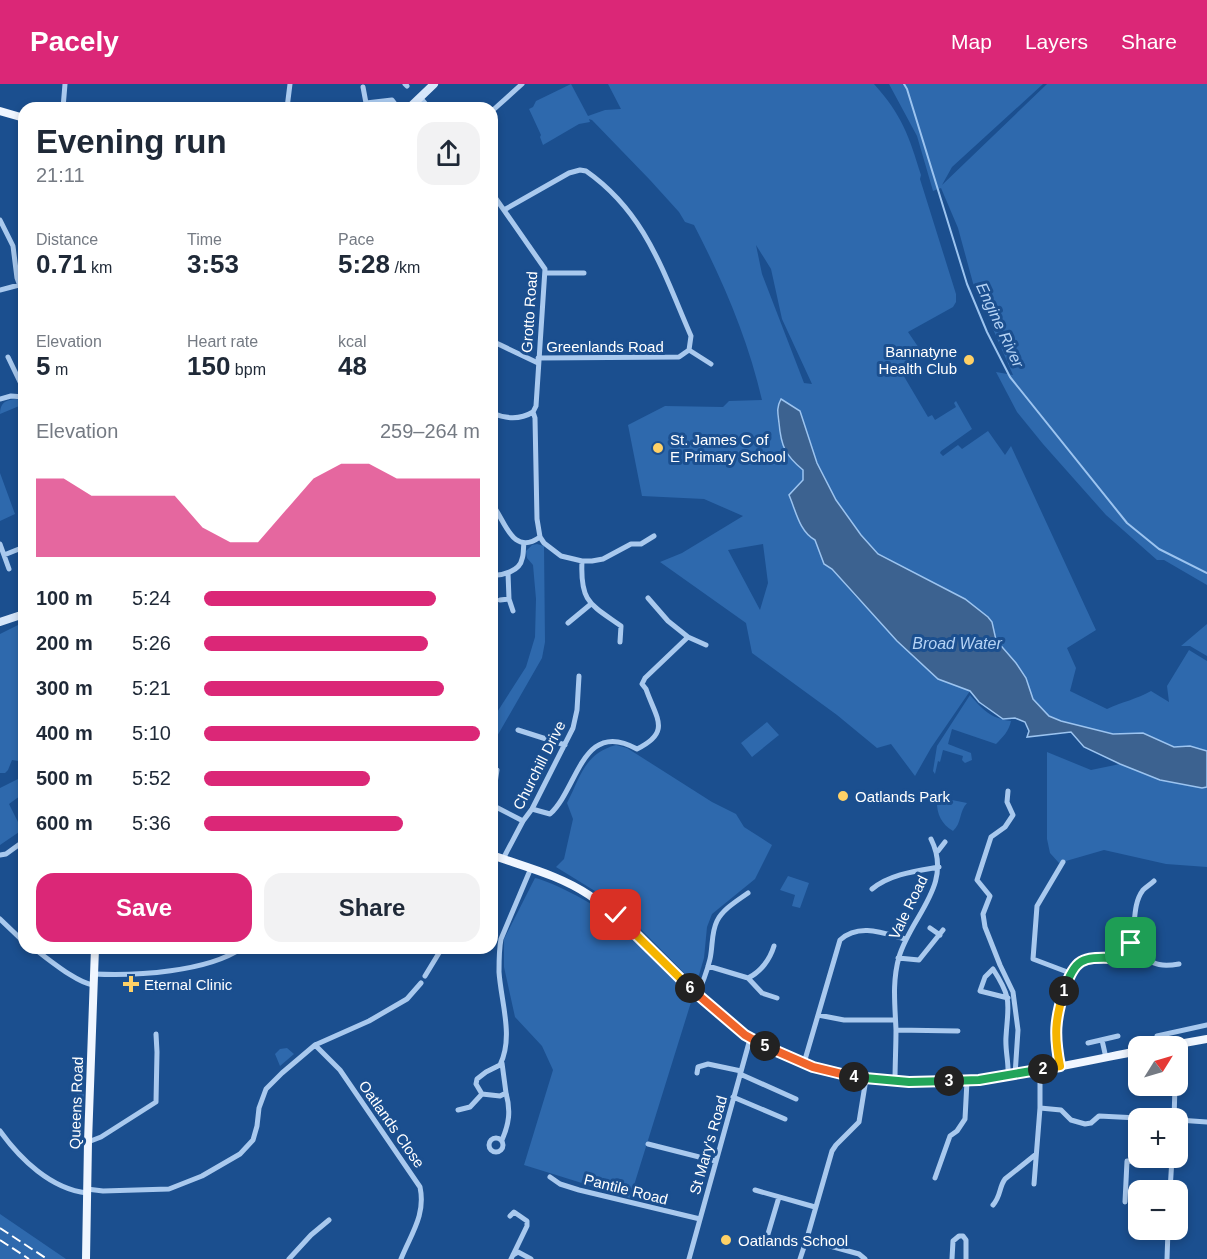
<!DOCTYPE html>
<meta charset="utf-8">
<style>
:root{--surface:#fff;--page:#f2f2f3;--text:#1f2937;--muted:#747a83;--accent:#db2777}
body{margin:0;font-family:Arial,sans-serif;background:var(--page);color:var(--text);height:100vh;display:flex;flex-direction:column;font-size:22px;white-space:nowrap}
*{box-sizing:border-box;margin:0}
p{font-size:20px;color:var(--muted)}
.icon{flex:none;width:33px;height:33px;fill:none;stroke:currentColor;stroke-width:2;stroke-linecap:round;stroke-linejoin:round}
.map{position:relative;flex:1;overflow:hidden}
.side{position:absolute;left:18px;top:18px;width:480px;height:852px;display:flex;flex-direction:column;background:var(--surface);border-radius:18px;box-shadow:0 3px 9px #0003}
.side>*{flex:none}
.needle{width:39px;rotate:53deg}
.buttons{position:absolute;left:1128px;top:952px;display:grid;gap:12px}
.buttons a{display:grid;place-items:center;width:60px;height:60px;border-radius:12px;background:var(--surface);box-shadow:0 3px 9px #0003;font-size:30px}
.pin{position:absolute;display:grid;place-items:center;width:51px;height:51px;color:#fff;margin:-26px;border-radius:12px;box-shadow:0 3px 9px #0006}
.km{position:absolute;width:30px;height:30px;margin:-15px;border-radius:50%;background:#222;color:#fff;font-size:16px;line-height:30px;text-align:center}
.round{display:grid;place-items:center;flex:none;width:63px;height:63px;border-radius:18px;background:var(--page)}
.overview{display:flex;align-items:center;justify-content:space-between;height:102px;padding:0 18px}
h1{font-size:33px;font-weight:700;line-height:45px}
.metrics{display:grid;grid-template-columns:repeat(3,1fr);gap:9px;height:102px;padding:6px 18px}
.metrics div{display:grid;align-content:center}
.metrics b{font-size:26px;font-weight:700}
.metrics small{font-size:16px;font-weight:400}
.metrics p{font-size:16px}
.chart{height:168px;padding:12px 18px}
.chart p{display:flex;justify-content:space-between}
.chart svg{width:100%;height:108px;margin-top:6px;fill:var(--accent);opacity:.7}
.cta{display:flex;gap:12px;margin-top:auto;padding:12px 18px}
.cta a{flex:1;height:69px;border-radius:18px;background:var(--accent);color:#fff;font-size:24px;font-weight:700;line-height:69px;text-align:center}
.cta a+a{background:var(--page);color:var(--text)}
ul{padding:0 18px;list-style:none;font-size:20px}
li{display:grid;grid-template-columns:96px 72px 1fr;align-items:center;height:45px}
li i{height:15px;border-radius:8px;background:var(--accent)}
header{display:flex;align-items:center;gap:36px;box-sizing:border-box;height:84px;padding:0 30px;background:var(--accent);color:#fff}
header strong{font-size:28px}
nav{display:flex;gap:33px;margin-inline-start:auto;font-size:21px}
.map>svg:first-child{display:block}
</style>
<header>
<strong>Pacely</strong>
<nav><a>Map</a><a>Layers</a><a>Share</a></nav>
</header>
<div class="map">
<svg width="1207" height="1175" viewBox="0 0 1207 1175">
<rect width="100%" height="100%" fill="#1b4f8f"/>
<path fill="#2e69ad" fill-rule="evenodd" d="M571,0L588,32L605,26L621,25L608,0H874C902,31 909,52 921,91L920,95L956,210V218L953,223L908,248L923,270L899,284L928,333L932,331L935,336L956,323L954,319L956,317L972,345L941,367L940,369L943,372L958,361L962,365L988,347L1005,371L1011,362L1096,546L1067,564L1076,584L1070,607L1107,625C1122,618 1137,615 1151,607L1169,618L1167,602L1189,566L1207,577V667L1190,662L1174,663L1143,649L1114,650L1061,637L1049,632L1033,615L1026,594L1016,579L996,556L991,538L965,515L878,470L861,451L836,416L817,379L800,327H777C779,352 782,370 803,386V396L789,411C796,427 799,447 815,456L824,480L832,485L855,512L938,595L970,607L931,664L915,692L891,660L877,664L837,631L752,569L746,539L660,478L682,469L743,432L704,415L642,412L628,341L665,322L723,323L729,317L762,316C748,255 723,197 694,141L685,138L679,128L650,96L592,36L589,35L590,38L579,40L543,61L540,53L541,51L529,25L533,23L536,17ZM756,161L771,185L782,235L812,300L804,299L762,190ZM763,460L768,499L760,526L728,466Z
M889,0H1043L952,83L942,101L1047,0H1207V501L1164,476H1157L1106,431L1043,360L1017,328L996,288L1013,291L973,199L958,144L941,104L933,107L917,52Z
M16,315L24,316V320L0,330C0,319 5,316 16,315Z
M0,389L15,430L0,437Z
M537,460L544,462L545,558L542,574L492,661V636L526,583L535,553L536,515L533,481L527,474L526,467L532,461Z
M24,538V678L12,676L8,686L5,689H0V550Z
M1207,540V572L1190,562H1181Z
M970,611C983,626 990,634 1011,637C1009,647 1003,653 996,660L952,645L948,660L971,669L972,676L965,679L962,676L963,672L943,666L940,678L938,677L935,690L933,687L937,662Z
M767,638L779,651L752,673L741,659Z
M616,661L627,664L712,718L736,730L744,743L772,761L755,795L712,830L707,843L704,874L696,901L616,820L556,783L564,775L573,735L567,719C581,692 584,670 616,661Z
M1047,668L1091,686L1120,680L1160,696L1202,704L1207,703V783L1166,780L1104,766L1059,779L1050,769L1047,755Z
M24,692V709L9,720L22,746L0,761V704Z
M937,713L967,719C959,727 962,739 953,747C940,739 936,728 937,713Z
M788,792L809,799L800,824L792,822L795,811L780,806Z
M535,794C551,797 602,823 612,836C615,840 617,845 619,849L629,851L692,915L630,1114L524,1081L553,986L542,962L515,933L504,883V855Z
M287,964L294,970L280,982L275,970L280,965Z
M77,1008H84L82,1040L76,1038Z
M0,1130L66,1175H0Z"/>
<path fill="#3c6290" stroke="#9cc4f0" stroke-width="1.5" d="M781,315L800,327L817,379L836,416L861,451L878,470L965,515L988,533L992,538L996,556L1016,579L1026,594L1033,615L1049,632L1061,637L1113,650L1143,649L1174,663L1190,662L1207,667V703L1202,704L1160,696L1120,680L1084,663L1071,648L1027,653L1029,647L1025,638L1015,634L1003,635L979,618L970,607L938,595L897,557L832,485L824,480L815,456C799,447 796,427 789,411L803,396V386C785,371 781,362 779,339C778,330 776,324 781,315Z"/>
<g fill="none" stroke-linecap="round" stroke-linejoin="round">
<path stroke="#9cc4f0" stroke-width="2" d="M904,0L907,5L967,200L987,248L1010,293L1127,439L1159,465L1207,489"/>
<path stroke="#a9c9ee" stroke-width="5" d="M405,0L407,2
M363,3L366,19L392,16L398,24
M420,13L429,24
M63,24L65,0
M287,24L290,0
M492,27L522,0
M492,109L545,185L536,322L533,328
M504,126L569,89L580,86L586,87C646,129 663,188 691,252L689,266L679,273L538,274
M0,136L13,162L17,194L24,213
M546,189H584
M0,206L19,201
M492,257L538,279
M689,266L711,280
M8,273L21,300V312
M0,315L11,312L24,313
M533,328L535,334L537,435L540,453L544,459L561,472L582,477H592L603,475L631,460H641L654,452
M492,329C506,335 520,336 533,328
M492,420C505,436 512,473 540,453
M0,460L9,485
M4,471L24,463
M582,477C580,518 590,520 621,542L620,558
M492,491C502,492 520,487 522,475C524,470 523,464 524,459
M648,514L668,537L688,553
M509,515L513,527
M500,516L509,515L508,489
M568,539L591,520
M518,646L565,661
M1008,707L1007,718L1013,731L1005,743L991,753L977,796L990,812L983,830L985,843L1000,881L1013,908L1018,946L1015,991
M492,720L497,686
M492,721L523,737
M532,725L550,730C578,705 582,634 637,665C672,648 656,634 646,605L642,600L645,594L688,553L706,561
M938,767L945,758
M0,771L6,770L24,757
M503,775L523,737L532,725L573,644L577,626L579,592
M1063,778L1037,822L1033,875L1070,889
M872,805C890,790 916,787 939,783
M0,835L24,858
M930,844L940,851
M33,864C49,875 75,898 93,901
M1129,867C1153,874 1150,885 1179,880
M898,874L919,876L943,846
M708,882L748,894C761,888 770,875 774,862
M94,890C136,892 207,888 242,864
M425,892L442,864
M748,894L762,909L777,914
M697,910C703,899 707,887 710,875C713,862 711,849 717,837C723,825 737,817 748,809
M1008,914L980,907L985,893L993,885C1013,916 1008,919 1006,953C1005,966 1009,979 1008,992
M818,931L844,936H895
M896,946L958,947
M1157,952L1207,941
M1102,956L1106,974
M1088,959L1118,952
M315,961L340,986L420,1103C426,1131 411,1150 401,1175
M804,979L840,856C859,839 883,849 905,855
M1060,982C1058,970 1054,958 1055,945C1055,927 1066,883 1085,876C1096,871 1110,874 1122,874C1141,857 1128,826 1143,806C1146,803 1151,800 1154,797
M697,989L698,983L708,980L741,987
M740,990L796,1015
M895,997C895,980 896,963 896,946C895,921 892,898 899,873C911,832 954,801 931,755
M482,1010L500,1012L506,1009L502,979
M733,1013L785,1035
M1040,1024L1061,1026L1071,1036L1085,1040L1091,1039L1099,1032L1158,1035
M458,1026L470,1023L482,1010L476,1000L477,995L486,988L500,981C514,953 501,918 499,888C499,877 499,865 501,855L531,784
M1174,1035L1175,1002
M1178,1036L1207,1038
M0,1047C20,1075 51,1105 87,1109
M489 1061a7 7 0 1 1 14 0a7 7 0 1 1-14 0Z
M502,1056C509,1040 511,1027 506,1009
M88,1058L101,1053L156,1018L157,968L156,950
M648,1060L715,1077
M550,1093L560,1100L579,1106L700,1135
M935,1094L950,1052L957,1047L965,1035L967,997
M1034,1100L1040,1024V986
M87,1105L103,1107L169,1105L202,1092L240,1070L253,1056L257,1042L259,1024L266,1005L282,989L315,961L369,937L407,915L421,899
M755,1106L815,1123
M1170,1107L1172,1074
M1125,1118L1127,1077L1172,1078
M993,1121C1001,1112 999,1103 1005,1095L1035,1071
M510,1132L514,1128L527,1137V1142L511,1175
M765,1160L779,1113
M513,1171L518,1168L531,1175
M289,1175L311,1151L329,1136
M689,1175L750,955
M800,1175L807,1154
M865,1175L859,1170L812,1157L807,1154L832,1067L836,1061L859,1038L866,995
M952,1175L953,1157L959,1152H963L966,1156V1175
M1167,1175L1168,1146"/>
<path stroke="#d6e6fa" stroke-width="8" d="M409,24L434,0
M0,538L24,530"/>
<path stroke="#f0f6ff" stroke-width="8" d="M0,27L24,34
M492,771C525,783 559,791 589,811C648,851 689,912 748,953C758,960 770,964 781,970C894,1023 1022,990 1138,967
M1162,963L1207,955
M86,1175L88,1058L95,864"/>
<path stroke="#fff" stroke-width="2" stroke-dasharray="10 4.5" stroke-linecap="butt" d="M0,1144L47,1175
M0,1156L29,1175"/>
</g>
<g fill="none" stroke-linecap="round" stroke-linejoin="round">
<defs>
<path id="split-1" d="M1064,907C1076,869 1086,874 1122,874L1129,867L1131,859"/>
<path id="split-2" d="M1043,985L1060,982C1054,951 1055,936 1064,907"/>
<path id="split-3" d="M949,997L979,996L1043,985"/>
<path id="split-4" d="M854,993L909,998L949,997"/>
<path id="split-5" d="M765,962L813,983L854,993"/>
<path id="split-6" d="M690,904L745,951L765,962"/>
<path id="split-7" d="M616,831L690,904"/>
</defs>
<use href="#split-1" stroke="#fff" stroke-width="12"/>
<use href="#split-2" stroke="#fff" stroke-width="12"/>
<use href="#split-3" stroke="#fff" stroke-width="12"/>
<use href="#split-4" stroke="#fff" stroke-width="12"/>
<use href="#split-5" stroke="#fff" stroke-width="12"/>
<use href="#split-6" stroke="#fff" stroke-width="12"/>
<use href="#split-7" stroke="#fff" stroke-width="12"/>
<use href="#split-1" stroke="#22a559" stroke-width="8"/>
<use href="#split-2" stroke="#f5b400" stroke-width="8"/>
<use href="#split-3" stroke="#22a559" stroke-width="8"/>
<use href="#split-4" stroke="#22a559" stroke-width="8"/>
<use href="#split-5" stroke="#f0652b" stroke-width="8"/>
<use href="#split-6" stroke="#f0652b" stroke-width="8"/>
<use href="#split-7" stroke="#f5b400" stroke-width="8"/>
</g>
<g fill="#ffd166" stroke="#1b4f8f" stroke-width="2">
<circle cx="969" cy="276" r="6"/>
<circle cx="658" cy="364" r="6"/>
<circle cx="843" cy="712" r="6"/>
<path d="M128 891h6v6h6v6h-6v6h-6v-6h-6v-6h6z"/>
<circle cx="726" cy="1156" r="6"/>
</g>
<g text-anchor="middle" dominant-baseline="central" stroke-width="6" stroke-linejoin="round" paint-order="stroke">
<g font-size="15" fill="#fff" stroke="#1b4f8f">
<text transform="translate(529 228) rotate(-86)">Grotto Road</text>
<text x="605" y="262">Greenlands Road</text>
<text transform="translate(539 681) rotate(-63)">Churchill Drive</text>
<text transform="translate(908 823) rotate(-64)">Vale Road</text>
<text transform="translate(76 1019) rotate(-88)">Queens Road</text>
<text transform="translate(392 1040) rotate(55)">Oatlands Close</text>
<text transform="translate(708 1061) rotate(-74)">St Mary's Road</text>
<text transform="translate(626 1105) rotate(14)">Pantile Road</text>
</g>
<g font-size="15" fill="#fff" stroke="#1b4f8f" text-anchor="start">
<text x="957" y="267" text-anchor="end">Bannatyne<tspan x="957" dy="17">Health Club</tspan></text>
<text x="670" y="355">St. James C of<tspan x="670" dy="17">E Primary School</tspan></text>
<text x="855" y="712">Oatlands Park</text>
<text x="144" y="900">Eternal Clinic</text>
<text x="738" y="1156">Oatlands School</text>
</g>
<g font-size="16" font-style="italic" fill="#b5d3f5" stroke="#1b4f8f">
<text transform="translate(1000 241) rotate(65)">Engine River</text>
<text x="957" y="559">Broad Water</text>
</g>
</g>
</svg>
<div class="buttons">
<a><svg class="needle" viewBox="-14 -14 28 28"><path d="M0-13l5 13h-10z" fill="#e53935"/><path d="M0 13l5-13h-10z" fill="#747a83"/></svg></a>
<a>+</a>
<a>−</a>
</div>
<div class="pin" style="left:1131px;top:859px;background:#1e9e55"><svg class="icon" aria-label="arrive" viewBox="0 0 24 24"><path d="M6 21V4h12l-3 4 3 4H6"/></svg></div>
<div class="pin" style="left:616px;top:831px;background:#d93025"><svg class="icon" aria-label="check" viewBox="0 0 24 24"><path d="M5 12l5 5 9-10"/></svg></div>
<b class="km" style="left:1064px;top:907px">1</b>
<b class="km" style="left:1043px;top:985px">2</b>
<b class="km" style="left:949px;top:997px">3</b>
<b class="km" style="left:854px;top:993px">4</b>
<b class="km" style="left:765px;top:962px">5</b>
<b class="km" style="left:690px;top:904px">6</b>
<section class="side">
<div class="overview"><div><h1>Evening run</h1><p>21:11</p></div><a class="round"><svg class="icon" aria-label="share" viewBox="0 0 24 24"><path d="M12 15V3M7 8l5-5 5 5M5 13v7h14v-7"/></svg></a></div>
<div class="metrics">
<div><p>Distance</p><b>0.71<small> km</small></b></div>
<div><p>Time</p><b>3:53</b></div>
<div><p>Pace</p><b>5:28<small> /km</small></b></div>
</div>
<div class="metrics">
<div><p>Elevation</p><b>5<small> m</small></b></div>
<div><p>Heart rate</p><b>150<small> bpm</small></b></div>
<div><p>kcal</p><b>48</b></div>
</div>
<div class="chart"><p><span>Elevation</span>259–264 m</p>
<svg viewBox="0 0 160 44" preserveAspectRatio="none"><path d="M0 44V12L10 12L20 19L30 19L40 19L50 19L60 32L70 38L80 38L90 25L100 12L110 6L120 6L130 12L140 12L150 12L160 12V44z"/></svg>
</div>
<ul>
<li><b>100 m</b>5:24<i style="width:84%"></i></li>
<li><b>200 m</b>5:26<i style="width:81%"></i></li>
<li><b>300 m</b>5:21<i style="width:87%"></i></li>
<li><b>400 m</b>5:10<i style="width:100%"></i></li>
<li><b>500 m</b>5:52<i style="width:60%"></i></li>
<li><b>600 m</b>5:36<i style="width:72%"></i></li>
</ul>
<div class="cta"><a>Save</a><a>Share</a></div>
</section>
</div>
